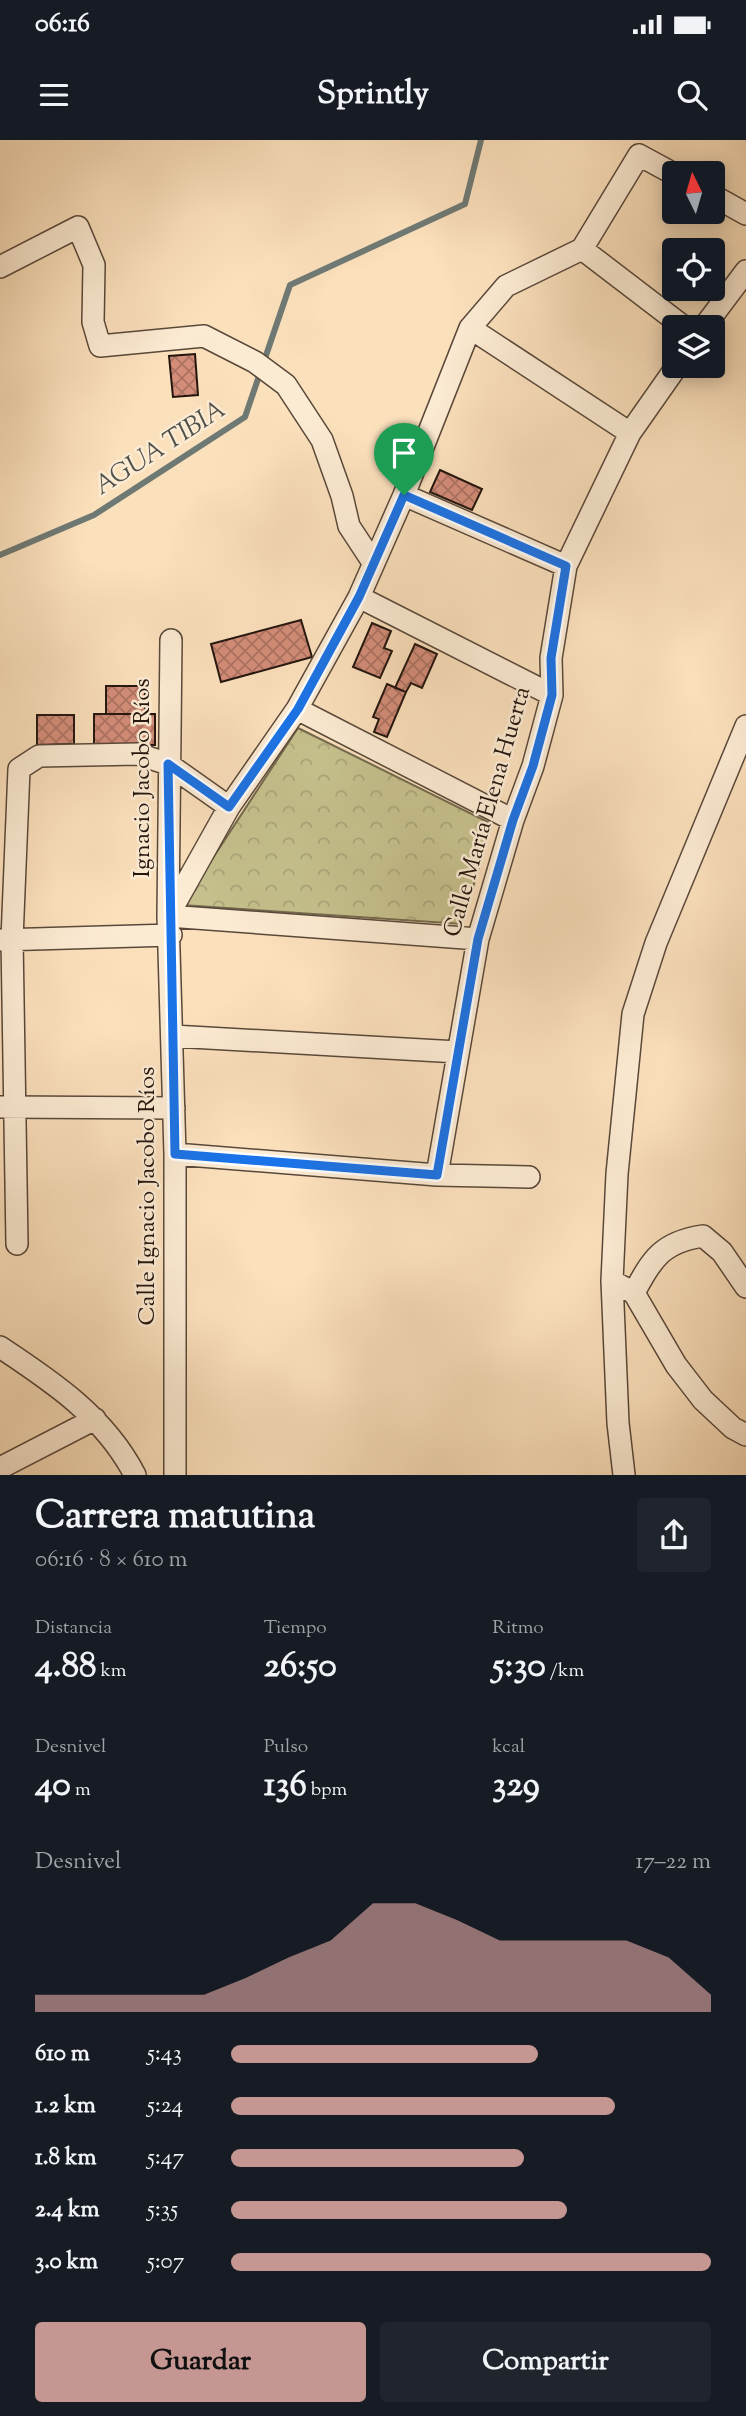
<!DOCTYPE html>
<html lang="es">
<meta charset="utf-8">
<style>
:root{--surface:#171b24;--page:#20242c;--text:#f1f3f6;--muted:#9ea1a6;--accent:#c59692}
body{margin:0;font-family:"Sorts Mill Goudy",serif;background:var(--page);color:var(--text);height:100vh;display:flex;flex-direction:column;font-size:26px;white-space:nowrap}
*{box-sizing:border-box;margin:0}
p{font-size:23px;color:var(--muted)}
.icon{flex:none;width:38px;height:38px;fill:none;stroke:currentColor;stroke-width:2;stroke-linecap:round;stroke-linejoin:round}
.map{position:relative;height:1335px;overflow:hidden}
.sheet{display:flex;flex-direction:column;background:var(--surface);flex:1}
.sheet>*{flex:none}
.needle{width:46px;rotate:355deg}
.tools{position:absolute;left:662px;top:21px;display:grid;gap:14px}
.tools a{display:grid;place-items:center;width:63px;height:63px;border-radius:7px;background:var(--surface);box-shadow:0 4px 18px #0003;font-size:35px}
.pin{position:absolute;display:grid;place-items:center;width:60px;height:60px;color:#fff;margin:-72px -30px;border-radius:50% 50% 50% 0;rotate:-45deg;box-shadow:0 0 7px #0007}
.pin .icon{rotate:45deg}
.round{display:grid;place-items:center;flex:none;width:74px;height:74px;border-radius:7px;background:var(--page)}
.overview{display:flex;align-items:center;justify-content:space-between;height:119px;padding:0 35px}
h1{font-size:38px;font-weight:700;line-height:52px}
.metrics{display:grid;grid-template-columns:repeat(3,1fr);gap:10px;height:119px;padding:7px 35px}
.metrics div{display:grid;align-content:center}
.metrics b{font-size:35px;font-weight:700}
.metrics small{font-size:19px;font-weight:400}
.metrics p{font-size:19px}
.chart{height:196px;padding:14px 35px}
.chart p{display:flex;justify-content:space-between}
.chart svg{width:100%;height:126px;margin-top:7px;fill:var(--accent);opacity:.7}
.cta{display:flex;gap:14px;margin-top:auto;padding:14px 35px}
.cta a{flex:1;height:80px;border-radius:7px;background:var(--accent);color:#111;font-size:28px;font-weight:700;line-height:80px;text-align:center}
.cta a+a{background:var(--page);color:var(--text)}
ul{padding:0 35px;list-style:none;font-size:23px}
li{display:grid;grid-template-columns:112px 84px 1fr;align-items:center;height:52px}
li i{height:18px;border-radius:9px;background:var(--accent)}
.status{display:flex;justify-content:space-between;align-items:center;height:49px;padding:0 35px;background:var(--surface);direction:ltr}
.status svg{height:19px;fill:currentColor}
header{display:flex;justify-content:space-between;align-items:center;height:91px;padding:0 35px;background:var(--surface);font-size:32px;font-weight:700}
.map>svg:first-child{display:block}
</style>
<div class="status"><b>06:16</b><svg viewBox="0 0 49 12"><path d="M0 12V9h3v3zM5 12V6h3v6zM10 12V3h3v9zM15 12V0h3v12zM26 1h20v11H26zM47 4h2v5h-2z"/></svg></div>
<header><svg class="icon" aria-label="menu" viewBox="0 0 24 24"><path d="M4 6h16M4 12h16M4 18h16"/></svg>Sprintly<svg class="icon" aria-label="search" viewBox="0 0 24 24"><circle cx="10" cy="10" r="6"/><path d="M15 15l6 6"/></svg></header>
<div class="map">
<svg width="746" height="1335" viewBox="0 0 746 1335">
<defs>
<pattern id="forest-crowns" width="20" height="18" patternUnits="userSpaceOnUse" patternTransform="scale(1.75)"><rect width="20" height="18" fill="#c5c08c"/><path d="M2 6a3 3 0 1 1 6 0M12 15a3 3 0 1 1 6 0" fill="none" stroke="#a9a478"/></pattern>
<pattern id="building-cross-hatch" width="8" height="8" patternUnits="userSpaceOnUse" patternTransform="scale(1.75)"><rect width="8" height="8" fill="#d48d79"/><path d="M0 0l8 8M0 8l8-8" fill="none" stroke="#ac7262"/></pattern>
</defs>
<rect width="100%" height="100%" fill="#fbe0bc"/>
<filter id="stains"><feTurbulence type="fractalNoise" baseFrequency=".00286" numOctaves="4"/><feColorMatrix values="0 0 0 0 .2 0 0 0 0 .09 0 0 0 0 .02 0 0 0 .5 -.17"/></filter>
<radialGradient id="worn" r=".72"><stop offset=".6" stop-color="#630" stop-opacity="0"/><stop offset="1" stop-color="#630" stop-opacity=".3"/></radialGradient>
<path fill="url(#forest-crowns)" stroke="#746a4d" stroke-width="2" d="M298,588L492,684L462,784L182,765Z"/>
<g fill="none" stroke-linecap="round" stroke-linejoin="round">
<path stroke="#6f7974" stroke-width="6" d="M0,415L94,375L245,277L290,145L465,64L481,0"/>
</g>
<path fill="url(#building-cross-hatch)" stroke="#23150e" stroke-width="2" d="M195,214L198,255L173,257L169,216Z
M440,330L482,349L472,370L430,352Z
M301,480L312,517L221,542L211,504Z
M372,483L391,491L384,508L392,511L380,538L353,527Z
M415,504L437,514L422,548L411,543L406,552L395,548Z
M387,544L406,552L387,597L374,592L379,579L373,577Z
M106,546H145V574H106Z
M94,574H155V605H94Z
M37,575H74V604L37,605Z"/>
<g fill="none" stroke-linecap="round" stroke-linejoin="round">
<defs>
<path id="minor" d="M639,15L674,34
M712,55L746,74
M582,109L684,187
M0,127L78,87L94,125L93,182L100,206L204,196L255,222L286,245L322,300L342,356L349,386L372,421
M704,187L746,131
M470,188L630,293
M404,355L566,426
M359,457L552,555
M171,500L168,776L175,1014V1335
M297,569L513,680
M168,776L229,667L297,569L359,457L404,355L470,188L506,146L582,109L639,15
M168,776L478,799
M0,800L171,795
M173,896L458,912
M1,967L174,968
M175,1014L437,1035L529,1037
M437,1035L478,799L513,680L533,626L552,555L551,518L566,426L630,293L677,226
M17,1104L12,799L19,629L39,616L138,614L168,624L229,667
M612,1141L634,1153L676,1225L703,1260L733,1288L746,1295
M634,1153C652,1118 663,1102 703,1096L722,1112L746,1147
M0,1207C53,1242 105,1277 135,1335
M0,1328L95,1279
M624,1335L618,1283L612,1141L617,1034L633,874L656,803L746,586"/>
</defs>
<use href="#minor" stroke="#59483a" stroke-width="24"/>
<use href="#minor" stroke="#fcebd3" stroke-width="21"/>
</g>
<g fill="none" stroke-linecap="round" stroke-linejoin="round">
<defs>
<path id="route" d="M404,355L566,426L551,518L552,555L533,626L513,680L478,799L437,1035L175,1014L168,624L229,667L298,569L359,457Z"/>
</defs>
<use href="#route" stroke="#fff" stroke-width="14"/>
<use href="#route" stroke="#1a73e8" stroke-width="9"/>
</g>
<g text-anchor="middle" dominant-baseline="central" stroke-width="5" stroke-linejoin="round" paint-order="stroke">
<g font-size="24" fill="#23150e" stroke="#fcebd3">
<text transform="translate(143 638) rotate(-90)">Ignacio Jacobo Ríos</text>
<text transform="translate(488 672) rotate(-74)">Calle María Elena Huerta</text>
<text transform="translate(148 1056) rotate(-90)">Calle Ignacio Jacobo Ríos</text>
</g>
<g font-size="26" font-style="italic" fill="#4f4f4a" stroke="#fcebd3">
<text transform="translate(160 309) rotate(-33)">AGUA TIBIA</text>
</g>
</g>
<rect width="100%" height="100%" filter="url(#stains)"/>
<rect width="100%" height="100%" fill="url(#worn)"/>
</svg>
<div class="tools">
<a><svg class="needle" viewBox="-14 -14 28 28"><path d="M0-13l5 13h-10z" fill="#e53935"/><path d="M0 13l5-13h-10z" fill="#9ea1a6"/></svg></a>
<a><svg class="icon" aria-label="locate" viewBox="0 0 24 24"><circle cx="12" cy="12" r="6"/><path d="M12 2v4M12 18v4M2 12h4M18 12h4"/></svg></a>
<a><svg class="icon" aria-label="layers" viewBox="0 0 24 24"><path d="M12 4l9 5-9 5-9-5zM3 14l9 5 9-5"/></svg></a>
</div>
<div class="pin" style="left:404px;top:355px;background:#1e9e55"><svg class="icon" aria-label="arrive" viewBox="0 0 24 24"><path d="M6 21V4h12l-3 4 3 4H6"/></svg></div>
</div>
<section class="sheet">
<div class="overview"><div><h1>Carrera matutina</h1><p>06:16 · 8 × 610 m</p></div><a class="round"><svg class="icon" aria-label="share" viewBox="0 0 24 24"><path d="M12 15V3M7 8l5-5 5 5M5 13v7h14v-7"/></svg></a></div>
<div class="metrics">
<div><p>Distancia</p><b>4.88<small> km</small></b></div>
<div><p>Tiempo</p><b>26:50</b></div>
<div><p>Ritmo</p><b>5:30<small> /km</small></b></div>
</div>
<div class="metrics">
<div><p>Desnivel</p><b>40<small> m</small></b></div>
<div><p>Pulso</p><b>136<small> bpm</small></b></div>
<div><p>kcal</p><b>329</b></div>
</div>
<div class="chart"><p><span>Desnivel</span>17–22 m</p>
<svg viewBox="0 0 160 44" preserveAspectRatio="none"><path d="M0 44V38L10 38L20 38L30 38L40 38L50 32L60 25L70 19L80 6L90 6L100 12L110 19L120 19L130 19L140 19L150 25L160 38V44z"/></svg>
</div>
<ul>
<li><b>610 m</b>5:43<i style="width:64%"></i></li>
<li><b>1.2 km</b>5:24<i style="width:80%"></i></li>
<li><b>1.8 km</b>5:47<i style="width:61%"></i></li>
<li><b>2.4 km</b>5:35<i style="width:70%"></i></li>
<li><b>3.0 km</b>5:07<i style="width:100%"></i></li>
</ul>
<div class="cta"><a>Guardar</a><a>Compartir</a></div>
</section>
